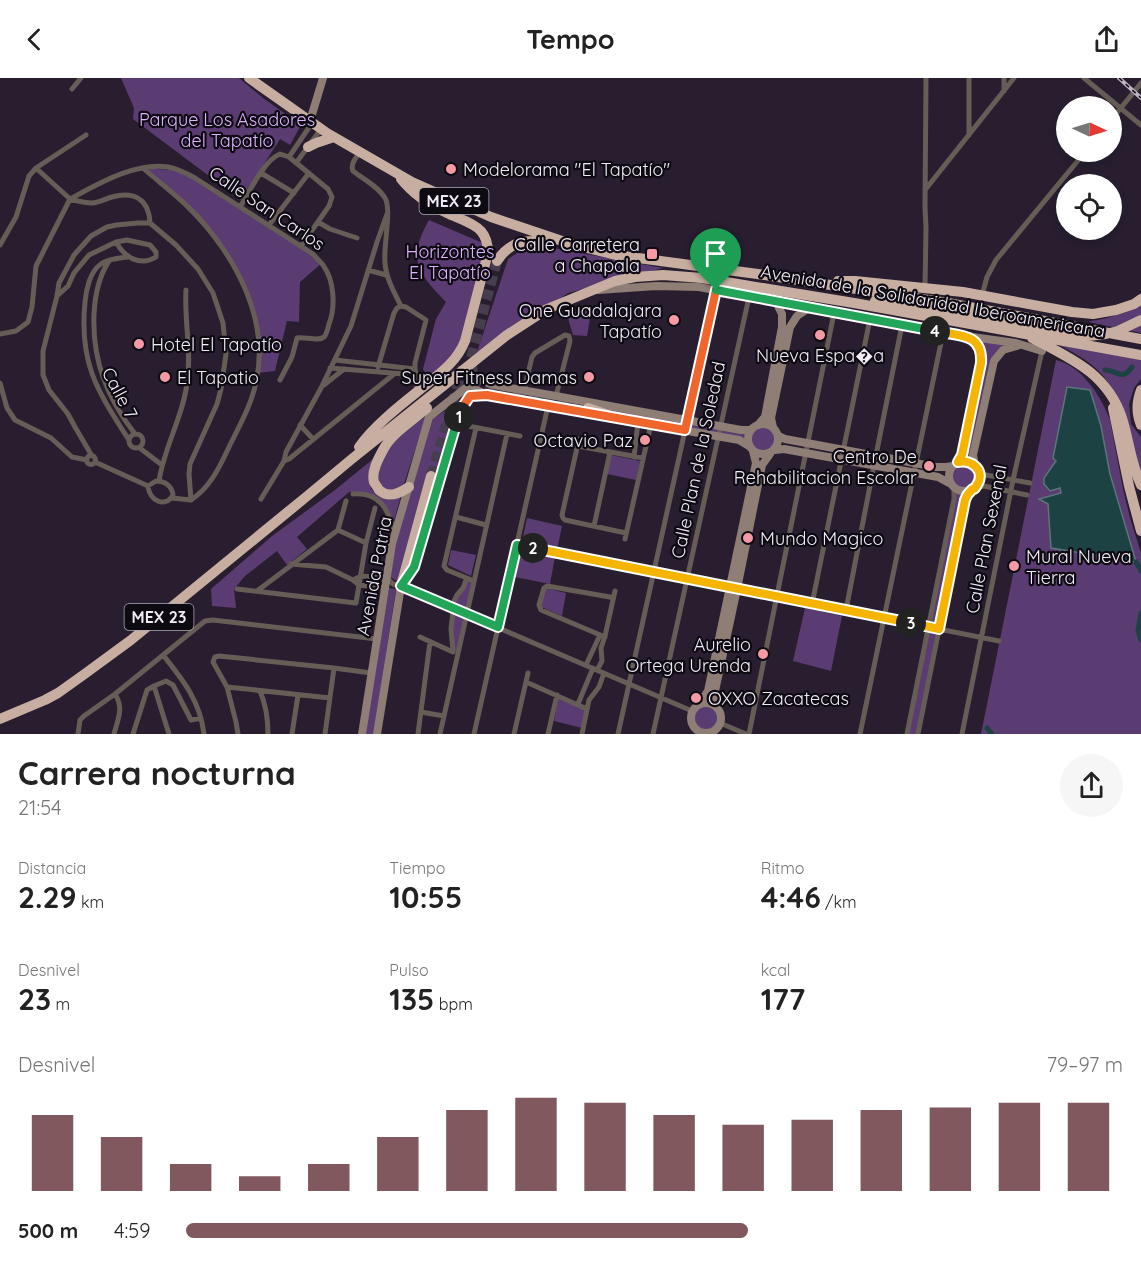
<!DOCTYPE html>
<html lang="es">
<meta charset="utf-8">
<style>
:root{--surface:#fff;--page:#f6f6f6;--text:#222;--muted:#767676;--accent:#80585d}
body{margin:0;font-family:Quicksand,sans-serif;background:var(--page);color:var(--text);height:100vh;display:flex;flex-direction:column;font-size:22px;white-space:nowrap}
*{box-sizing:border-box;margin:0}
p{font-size:20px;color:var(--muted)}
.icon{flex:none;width:33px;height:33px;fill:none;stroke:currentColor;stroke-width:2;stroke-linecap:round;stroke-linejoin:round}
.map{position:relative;height:656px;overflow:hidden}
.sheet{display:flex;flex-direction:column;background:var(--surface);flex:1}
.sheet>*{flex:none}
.needle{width:39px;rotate:94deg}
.fabs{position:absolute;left:1056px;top:18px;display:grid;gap:12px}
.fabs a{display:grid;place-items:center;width:66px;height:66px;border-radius:50%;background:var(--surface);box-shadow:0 3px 9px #0003;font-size:30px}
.pin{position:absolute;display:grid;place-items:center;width:51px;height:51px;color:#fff;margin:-62px -26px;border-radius:50% 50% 50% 0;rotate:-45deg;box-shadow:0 0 6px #0007}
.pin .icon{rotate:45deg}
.km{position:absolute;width:30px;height:30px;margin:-15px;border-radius:50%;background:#222;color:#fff;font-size:16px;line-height:30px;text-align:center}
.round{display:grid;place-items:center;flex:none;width:63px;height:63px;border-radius:32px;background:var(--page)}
.overview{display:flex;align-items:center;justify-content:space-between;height:102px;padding:0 18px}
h1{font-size:33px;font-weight:700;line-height:45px}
.metrics{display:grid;grid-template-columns:repeat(3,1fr);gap:9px;height:102px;padding:6px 18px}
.metrics div{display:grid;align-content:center}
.metrics b{font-size:30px;font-weight:700}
.metrics small{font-size:16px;font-weight:400}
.metrics p{font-size:16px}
.chart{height:168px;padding:12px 18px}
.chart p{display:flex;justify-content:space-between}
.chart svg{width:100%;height:108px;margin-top:6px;stroke:var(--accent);stroke-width:6}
ul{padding:0 18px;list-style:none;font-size:20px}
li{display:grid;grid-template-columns:96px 72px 1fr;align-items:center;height:45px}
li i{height:15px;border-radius:8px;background:var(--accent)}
header{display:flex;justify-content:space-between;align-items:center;height:78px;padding:0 18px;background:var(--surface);font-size:27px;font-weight:700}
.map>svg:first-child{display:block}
</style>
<header><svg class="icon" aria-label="back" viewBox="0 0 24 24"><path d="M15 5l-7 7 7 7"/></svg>Tempo<svg class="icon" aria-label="share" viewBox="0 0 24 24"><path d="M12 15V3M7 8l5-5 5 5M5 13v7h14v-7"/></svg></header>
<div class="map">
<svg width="1141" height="656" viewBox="0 0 1141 656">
<rect width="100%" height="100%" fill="#281e30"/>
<path fill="#5a3c72" d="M121,0H239L263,20L301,47L290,67L280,61L241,122L133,41L134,30Z
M147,90L182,93L297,165L322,185L300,204L299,244L287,243L275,293L257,295L258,267L254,240L238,197L219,165Z
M429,142L485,166L462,269L425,305L427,299L423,291L436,241L446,224C417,194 407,181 429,142Z
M531,166L663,190L568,215L476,277L508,181Z
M1141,226V255L1089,244L1090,243C1110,241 1122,235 1141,226Z
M592,228L587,258L573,257L567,237Z
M972,259L1022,266L1003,272L994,283L975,386L966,382L961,383L982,281Z
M1057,266L1141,280V301L1134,310L1129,326L1131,346L1141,359V397L1116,317C1102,290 1083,279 1057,266Z
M1056,282C1082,288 1101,318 1110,342L1123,411L1130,440L1141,475V656H981Z
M468,317L412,487L397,503L390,499L395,468L430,343Z
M591,326L746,352L743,364L617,340Z
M426,338L404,406L393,414L384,412L376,398L378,385L399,357Z
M751 361a13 13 0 1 1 26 0a13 13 0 1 1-26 0Z
M611,377L640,383L636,402L607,396Z
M373,381L370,400L371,411L384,420L392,422L401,417L394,443C383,420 375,413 349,414L297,459L307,471L287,487L277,473L245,498L234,511L236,530L212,528L211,511L272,458L335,412Z
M951 399a12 12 0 1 1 24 0a12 12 0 1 1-24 0Z
M956,412L962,414L968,413L937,549L930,548Z
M527,440L562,448L557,472L522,464Z
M451,472L476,477L471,498L448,487Z
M520,472L555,479L550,506L515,499Z
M468,502L474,503L458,573H453L451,552L455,521Z
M389,510L396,511L376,641L373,656H365Z
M545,510L566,515L562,538L541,529Z
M805,530L842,538L831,593L793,583Z
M930,549L937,550L918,656H907Z
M558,621L586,632L582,650L554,643Z
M691 640a15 15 0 1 1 30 0a15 15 0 1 1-30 0Z"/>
<path fill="#1c4244" stroke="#5c757a" stroke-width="1.5" d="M1067,309L1090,312L1101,348L1110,396L1136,484L1051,470L1048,426L1039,421L1061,415L1060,410L1050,413L1044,406V400L1056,383L1053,380Z"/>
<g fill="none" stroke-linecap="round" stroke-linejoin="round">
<path stroke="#1c4244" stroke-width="5" d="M1105,292C1117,292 1122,304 1132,289
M1136,484L1141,493
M1141,535L1138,553L1141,562
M987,650L992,656"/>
<path stroke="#463d4e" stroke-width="10" stroke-dasharray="10 5" stroke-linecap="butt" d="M497,183L471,280C472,296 474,305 489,312L588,330
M431,398L463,289"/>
<path stroke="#675d57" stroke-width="5" d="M1084,0L1141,47
M72,11L81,0
M1004,13V0
M1112,41L1141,5
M969,57V0
M360,74C356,80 350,86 353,93C363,101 379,109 385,120C392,131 383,169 385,185C386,200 394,214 401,228L406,229L426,242L415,285V291L417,301L416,312
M289,79L312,45
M296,85L321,51
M36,90L70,121
M143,90C161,106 182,121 198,139C237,182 270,244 256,304C252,324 243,341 234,359C222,382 214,407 191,422L172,420
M261,95L294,115
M925,112L1014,0
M70,121C98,106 135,84 168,89C178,91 186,95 195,100L313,176C316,180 320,183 323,187C334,202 336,228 329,246C328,249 327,256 324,259C318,264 304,258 297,260L292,279L280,302
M70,121C77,123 86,125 93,125C100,124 105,121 112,119C134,113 149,121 150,145
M240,129C249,115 264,82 280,76L289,79L328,111L332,119L329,128L301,168
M318,144L330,151L357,160
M269,147L309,95
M0,167L16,139L29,98L36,90L86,57
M128,179C120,180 107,181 101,186C90,193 86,212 85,224C79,286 97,312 129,362
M109,183C99,198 95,217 94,236C92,282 107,320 135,356
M368,192L386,197
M925,210L926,150L925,129L926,0
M982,217L987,199L996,182L1085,74
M57,218L68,208L74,195L89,177L116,164L127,162L150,167L156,174V179C140,189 124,179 116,164
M0,256L16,253L28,244L32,229L36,188L70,121
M335,282L415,291
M378,289L394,235L397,230L401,228
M330,290L416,297
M0,305L7,330L15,342L51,360L72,379L87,382
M324,307L344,291
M524,312L532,279L535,275L565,257L569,258L570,263L556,318
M300,347L313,361
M468,348L520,358
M129 363a7 7 0 1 1 14 0a7 7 0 1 1-14 0Z
M579,361L562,437L563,440L565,442L626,455
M578,368L643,380
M140,369L141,371L162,387
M876,377L902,247
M86.5 382a4.5 4.5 0 1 1 9 0a4.5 4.5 0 1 1-9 0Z
M92,378L75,349L68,336L49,312L43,297V273L57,218L59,205L74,177L91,158L107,149L116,147L138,145H150L176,167L198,191L213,215L223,245L226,276L221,311L217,326L190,386L189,396L191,422
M634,379L638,344
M284,383L289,381L394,296
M95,384L148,408
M979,394L986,397L1030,405
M156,403C165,403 172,408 173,417C165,431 149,422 148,408Z
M159,403C164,369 183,339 187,305C192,274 184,243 186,212
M976,409L984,408L1027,417
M353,416C380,414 388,431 395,455
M261,421L284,383L286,374L321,310L351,248L377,164L387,136
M456,439L486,447
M594,448L610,374
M338,452L366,465
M625,461L651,346
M517,467L999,563
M291,486L326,489L353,502L359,507L386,510
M353,502L361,498L387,500L393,506L401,508L692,633
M474,503L447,492L444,488L476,350
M237,511L356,525L366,465L375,430
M257,513L338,452L346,423
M812,526L870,241
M846,532L874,387
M420,559L453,574
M605,559L541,532L539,527L544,510L547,508L610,519L613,521
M453,573L451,551L454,523L457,517L463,510L467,500
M163,577C183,602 200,623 204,656
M586,587L600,557
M597,592L602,583L601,570L605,558L615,513
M526,604L587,631
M154,608L169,656
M227,609L330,620
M260,613C266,627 268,641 268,656
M578,626L593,590
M421,634L444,638
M720,645L746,656
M78,656L80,642L84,638L115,616L205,543L213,542L377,561
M114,656C118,641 124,630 115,616
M133,656L147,612L154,608L166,603L173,607L191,642L201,640
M238,656L236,644L227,609L213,584L215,579L219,578L334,590L371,595
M292,656L298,617
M325,656L334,590
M418,656L430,564
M440,656L507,356
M474,656L548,328
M514,656L528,595
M548,656L557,617
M582,656L589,622L599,609L604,595
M618,656L716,212
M653,656L749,219
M749,656L834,235
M860,656L943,255
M907,656L954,421V410
M918,656L965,422L970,413
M962,656L1013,402L1042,273"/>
<path stroke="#8e7e75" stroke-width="8" d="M310,43L323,0
M598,212L656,208L699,209L943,255L1016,265L1042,273
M479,301L493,307L550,317L741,352H751
M478,302L474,305L475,311L487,317L596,336
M614,340L739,362L749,368
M748 361a15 15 0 1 1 30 0a15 15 0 1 1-30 0Z
M758,347L765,339L782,249V236L776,224
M773,349L771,340L790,249L797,238L809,230
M779,358L785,361L936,389H946L953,388
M775,372L784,371L938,399L951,406
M949 398a15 15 0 1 1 30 0a15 15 0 1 1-30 0Z
M958,384L962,377L981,285C982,275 978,266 970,259
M975,388L973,377L994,283L1003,272L1017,268
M691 640a15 15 0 1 1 30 0a15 15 0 1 1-30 0Z
M699,626L708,613L756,385L753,373
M717,629L715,613L737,511L762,387L770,376
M362,656L392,466L429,339L476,302L479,301
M377,656L401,508L414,489L454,353L462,330L470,318L487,317"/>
<path stroke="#c7aea0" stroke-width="10" d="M249,0L327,55L412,104L491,139L571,166L616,177L765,197L948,225L1141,261
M308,69L316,65L334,59
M497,183C510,163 528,160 550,165
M838,203H855L963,214L1072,234L1093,236L1116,232L1134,226L1141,221
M875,223L912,227L968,236L1066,256L1088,258L1106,256L1118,253L1141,242
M1032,260C1070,280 1107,295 1122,340C1129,362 1131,386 1141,407
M1141,312C1136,325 1136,335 1141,347
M588,330L617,340
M1113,330L1129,408L1141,453
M359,369C373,349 398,329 417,314C436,298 456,286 465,263L488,175C488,167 486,159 481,153C473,144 457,140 447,135C429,127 413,116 401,101
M409,409C400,415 389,421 379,412C378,410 375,406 374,404C371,394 378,381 383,372C392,355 412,343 427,330
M401,508L431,398
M0,641L45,622L58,615L86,595L131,562L306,419L353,380L507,257L547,231L615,203L635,199L663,197L702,200L854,225L1141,277"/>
<defs>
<path id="rail" d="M1119,0L1141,20"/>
</defs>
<use href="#rail" stroke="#bcb5c3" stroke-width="4"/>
<use href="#rail" stroke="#0e0a12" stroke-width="1.5" stroke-dasharray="4.5" stroke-linecap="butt"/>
</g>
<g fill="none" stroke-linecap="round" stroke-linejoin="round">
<defs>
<path id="split-1" d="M459,339L462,330L470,318L487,317L685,352L716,212"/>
<path id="split-2" d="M459,339L454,353L414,489L401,508L498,549L517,467L533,470"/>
<path id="split-3" d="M533,470L911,545"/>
<path id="split-4" d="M911,545L939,551L965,422C966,420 967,416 970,414C975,407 972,415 977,407C986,393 972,381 958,384L962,377L981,285C983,254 958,258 935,253"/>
<path id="split-5" d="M716,212L935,253"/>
</defs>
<use href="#split-1" stroke="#fff" stroke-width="12"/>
<use href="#split-2" stroke="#fff" stroke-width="12"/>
<use href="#split-3" stroke="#fff" stroke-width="12"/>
<use href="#split-4" stroke="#fff" stroke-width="12"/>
<use href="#split-5" stroke="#fff" stroke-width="12"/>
<use href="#split-1" stroke="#f0652b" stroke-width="8"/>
<use href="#split-2" stroke="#22a559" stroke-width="8"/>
<use href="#split-3" stroke="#f5b400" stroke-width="8"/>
<use href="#split-4" stroke="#f5b400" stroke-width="8"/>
<use href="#split-5" stroke="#22a559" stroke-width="8"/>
</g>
<g fill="#f49aa5" stroke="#0e0a12" stroke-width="2">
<circle cx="451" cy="91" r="6"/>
<rect x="646" y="170" width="12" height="12" rx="3"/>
<circle cx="674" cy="242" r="6"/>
<circle cx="820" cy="257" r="6"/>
<circle cx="139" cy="266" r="6"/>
<circle cx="165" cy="299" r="6"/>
<circle cx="589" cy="299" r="6"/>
<circle cx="645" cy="362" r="6"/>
<circle cx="929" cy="388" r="6"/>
<circle cx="748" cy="460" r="6"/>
<circle cx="1014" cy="488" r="6"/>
<circle cx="763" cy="576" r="6"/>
<circle cx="696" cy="620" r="6"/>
</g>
<g text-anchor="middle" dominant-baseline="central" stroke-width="4.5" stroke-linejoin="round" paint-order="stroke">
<g fill="#0e0a12" stroke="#ada8b2" stroke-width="1.5">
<rect x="419.5" y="110" width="69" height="26" rx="4.5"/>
<rect x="124.5" y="526" width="69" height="26" rx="4.5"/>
</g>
<g font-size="16" font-weight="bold" fill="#f1ebf7">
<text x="454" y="123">MEX 23</text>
<text x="159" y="539">MEX 23</text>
</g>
<g font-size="18" fill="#dcb5ff" stroke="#0e0a12">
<text x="227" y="41">Parque Los Asadores<tspan x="227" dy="21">del Tapatío</tspan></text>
<text x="450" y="173">Horizontes<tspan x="450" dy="21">El Tapatío</tspan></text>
</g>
<g font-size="18" fill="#f1ebf7" stroke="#0e0a12" text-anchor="start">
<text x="463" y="91">Modelorama "El Tapatío"</text>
<text x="640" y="166" text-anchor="end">Calle Carretera<tspan x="640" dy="21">a Chapala</tspan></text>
<text x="662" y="232" text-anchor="end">One Guadalajara<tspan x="662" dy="21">Tapatío</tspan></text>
<text x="151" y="266">Hotel El Tapatío</text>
<text x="820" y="277" text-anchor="middle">Nueva Espa�a</text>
<text x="177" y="299">El Tapatio</text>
<text x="577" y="299" text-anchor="end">Super Fitness Damas</text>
<text x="633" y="362" text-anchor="end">Octavio Paz</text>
<text x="917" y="378" text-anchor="end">Centro De<tspan x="917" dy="21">Rehabilitacion Escolar</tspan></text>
<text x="760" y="460">Mundo Magico</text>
<text x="1026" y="478">Mural Nueva<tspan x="1026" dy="21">Tierra</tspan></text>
<text x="751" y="566" text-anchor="end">Aurelio<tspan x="751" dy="21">Ortega Urenda</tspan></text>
<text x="708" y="620">OXXO Zacatecas</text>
</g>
<g font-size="18" fill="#f1ebf7" stroke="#0e0a12">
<text transform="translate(267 130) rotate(34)">Calle San Carlos</text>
<text transform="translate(933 223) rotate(10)">Avenida de la Solidaridad Iberoamericana</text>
<text transform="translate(120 315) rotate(62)">Calle 7</text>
<text transform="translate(698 382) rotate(-78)">Calle Plan de la Soledad</text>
<text transform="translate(986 461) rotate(-79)">Calle Plan Sexenal</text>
<text transform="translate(374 498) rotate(-79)">Avenida Patria</text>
</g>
</g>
</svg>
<div class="fabs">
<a><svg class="needle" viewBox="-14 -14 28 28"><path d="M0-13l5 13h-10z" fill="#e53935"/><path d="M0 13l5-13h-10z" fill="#767676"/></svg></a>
<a><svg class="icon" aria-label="locate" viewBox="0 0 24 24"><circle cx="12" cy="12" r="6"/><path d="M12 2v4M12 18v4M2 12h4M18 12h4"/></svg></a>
</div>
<div class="pin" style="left:716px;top:212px;background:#1e9e55"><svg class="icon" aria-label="arrive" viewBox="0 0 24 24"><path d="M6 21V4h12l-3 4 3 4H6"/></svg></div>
<b class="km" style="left:459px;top:339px">1</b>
<b class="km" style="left:533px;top:470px">2</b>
<b class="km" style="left:911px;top:545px">3</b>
<b class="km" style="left:935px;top:253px">4</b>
</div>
<section class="sheet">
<div class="overview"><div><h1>Carrera nocturna</h1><p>21:54</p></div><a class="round"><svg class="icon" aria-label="share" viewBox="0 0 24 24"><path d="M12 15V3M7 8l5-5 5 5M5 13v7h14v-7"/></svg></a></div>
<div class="metrics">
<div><p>Distancia</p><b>2.29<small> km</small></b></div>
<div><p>Tiempo</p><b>10:55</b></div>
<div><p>Ritmo</p><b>4:46<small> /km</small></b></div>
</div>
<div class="metrics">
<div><p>Desnivel</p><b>23<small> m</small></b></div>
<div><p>Pulso</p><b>135<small> bpm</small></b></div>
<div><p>kcal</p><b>177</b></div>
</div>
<div class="chart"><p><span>Desnivel</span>79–97 m</p>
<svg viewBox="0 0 160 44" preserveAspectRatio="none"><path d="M5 44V13M15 44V22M25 44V33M35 44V38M45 44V33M55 44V22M65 44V11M75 44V6M85 44V8M95 44V13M105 44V17M115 44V15M125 44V11M135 44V10M145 44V8M155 44V8"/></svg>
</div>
<ul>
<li><b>500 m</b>4:59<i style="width:60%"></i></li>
</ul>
</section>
